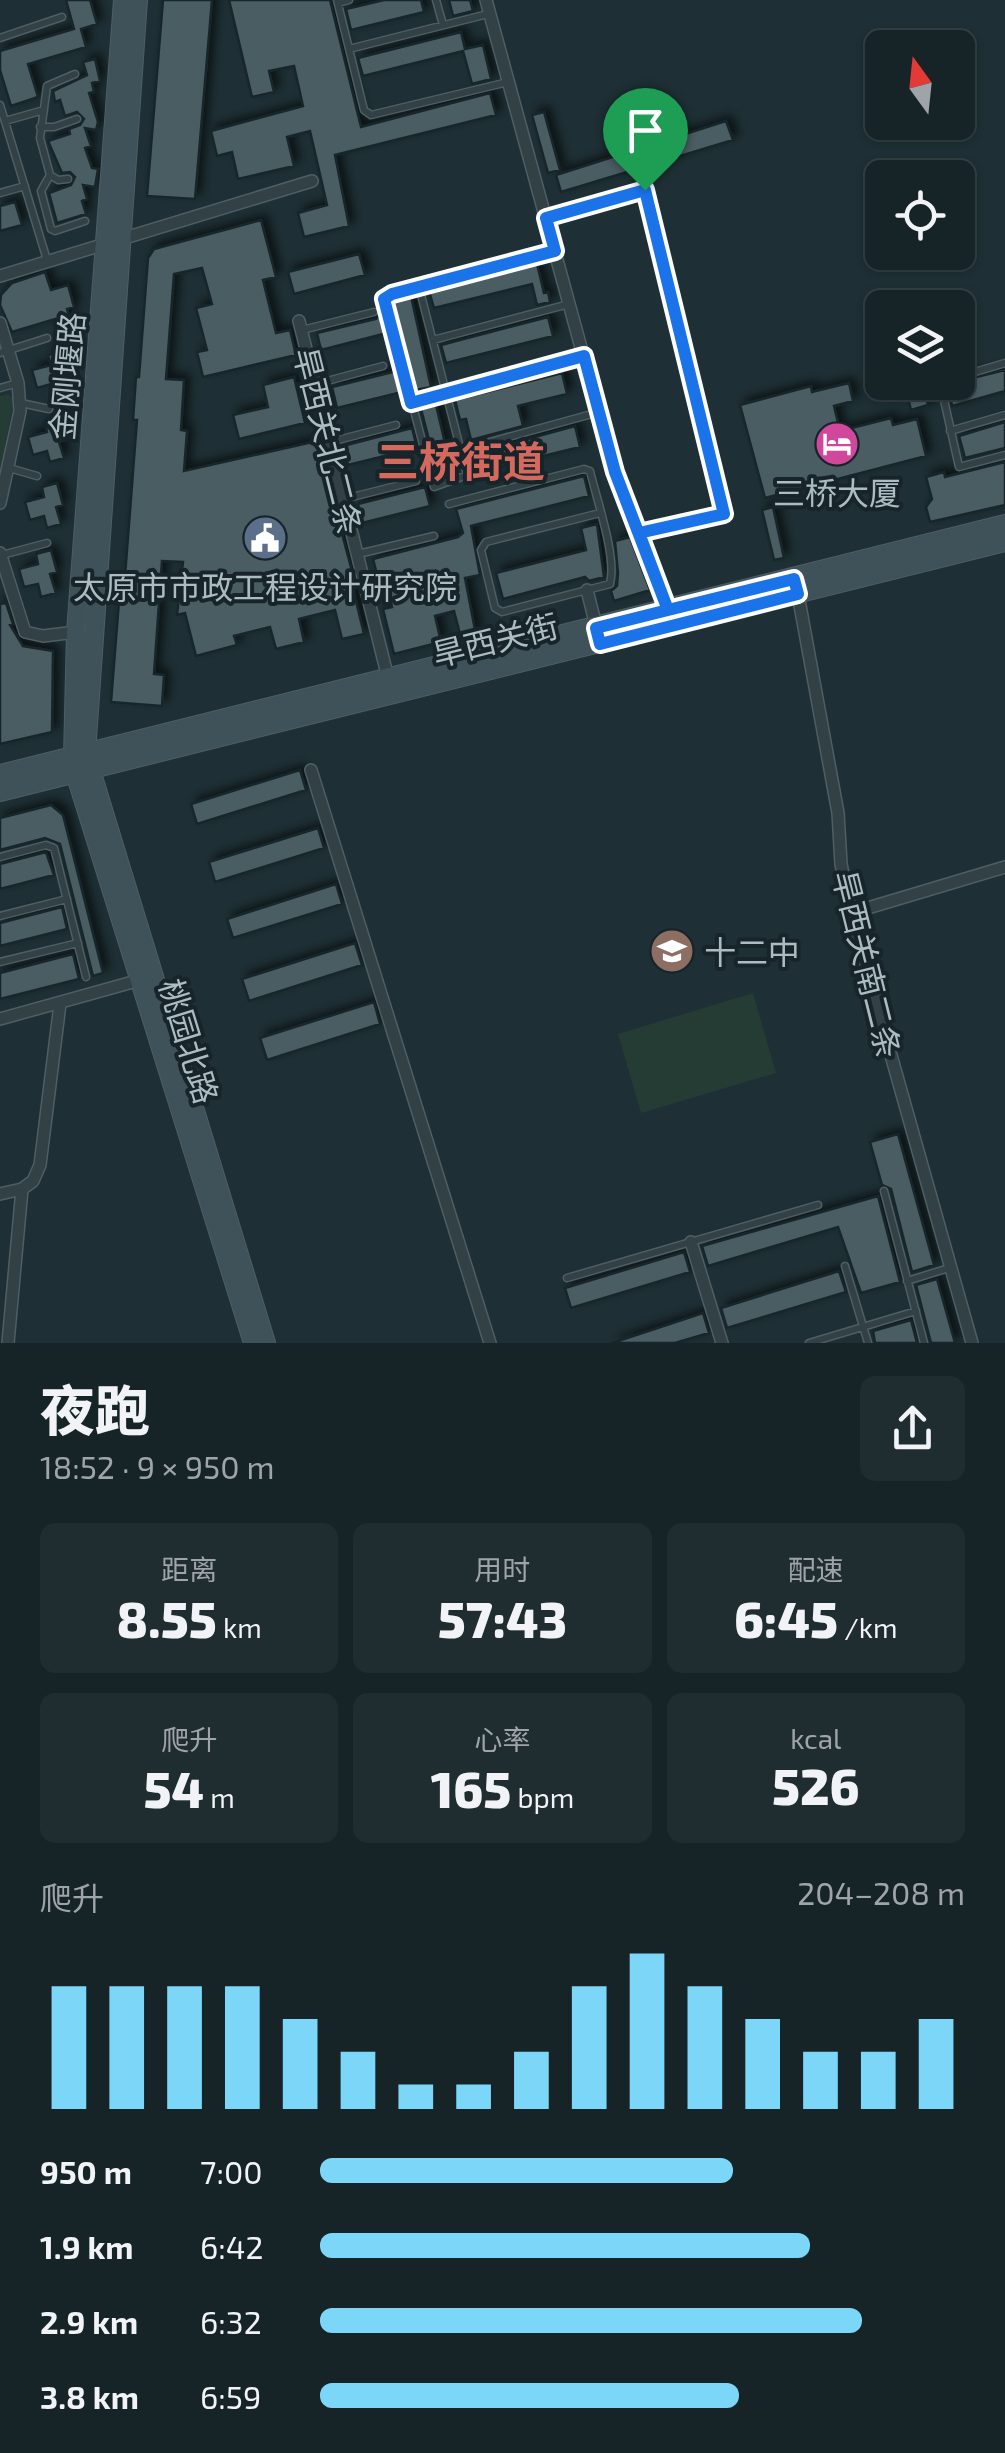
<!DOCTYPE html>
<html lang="zh">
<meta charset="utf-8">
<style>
:root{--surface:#162428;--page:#1f2c30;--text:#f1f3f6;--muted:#9ea4a8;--line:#354145;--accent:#7bd6f8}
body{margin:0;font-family:"Exo 2","Noto Sans SC",sans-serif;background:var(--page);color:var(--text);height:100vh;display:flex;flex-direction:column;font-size:38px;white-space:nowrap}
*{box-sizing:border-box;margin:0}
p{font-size:32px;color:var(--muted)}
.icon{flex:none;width:55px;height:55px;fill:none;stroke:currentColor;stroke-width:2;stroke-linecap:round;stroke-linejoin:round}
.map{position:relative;height:1343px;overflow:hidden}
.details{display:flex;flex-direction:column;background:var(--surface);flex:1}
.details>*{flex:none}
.needle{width:65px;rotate:345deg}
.fabs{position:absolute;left:865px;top:30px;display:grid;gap:20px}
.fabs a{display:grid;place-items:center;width:110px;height:110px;border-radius:15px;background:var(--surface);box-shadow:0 2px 8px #0004,0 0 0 2px var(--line);font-size:50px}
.pin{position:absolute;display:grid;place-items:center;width:85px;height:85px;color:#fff;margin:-102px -42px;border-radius:50% 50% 50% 0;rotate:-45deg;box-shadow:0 0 10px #0007}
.pin .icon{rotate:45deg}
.round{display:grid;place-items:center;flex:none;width:105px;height:105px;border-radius:15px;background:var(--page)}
.head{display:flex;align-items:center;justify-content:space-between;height:170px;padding:0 40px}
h1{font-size:55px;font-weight:800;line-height:75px}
.metrics{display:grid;grid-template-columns:repeat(3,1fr);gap:15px;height:170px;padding:10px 40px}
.metrics div{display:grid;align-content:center;border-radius:15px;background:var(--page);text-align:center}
.metrics b{font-size:50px;font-weight:800}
.metrics small{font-size:28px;font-weight:400}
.metrics p{font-size:28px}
.chart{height:280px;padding:20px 40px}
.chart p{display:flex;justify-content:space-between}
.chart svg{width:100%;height:180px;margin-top:10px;stroke:var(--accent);stroke-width:6}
ul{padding:0 40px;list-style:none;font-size:32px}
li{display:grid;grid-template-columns:160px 120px 1fr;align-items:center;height:75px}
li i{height:25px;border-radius:12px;background:var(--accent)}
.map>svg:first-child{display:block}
</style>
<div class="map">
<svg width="1005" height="1343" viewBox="0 0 1005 1343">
<defs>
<filter id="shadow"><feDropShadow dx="5.5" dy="-5.5" stdDeviation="5" flood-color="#0009"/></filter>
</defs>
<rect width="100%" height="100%" fill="#1e3035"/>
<path fill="#243c34" d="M8,394L12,397L13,406L0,474V396Z
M753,993L776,1073L641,1113L618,1034Z"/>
<path fill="#495d64" stroke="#19272c" stroke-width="2.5" filter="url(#shadow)" d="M66,0H90L97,24L81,29L86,47L28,64L38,97L11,106L0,70V51L74,29Z
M163,0H212L195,199L147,196Z
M229,0H330L361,127L490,93L496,115L335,155L349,226L304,237L298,213L327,205L310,131L287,137L294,166L238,179L232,152L217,156L211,131L303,106L294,66L269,71L274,92L252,97Z
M384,0H421L424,12L351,30L346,9Z
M449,0H470L473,11L453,16Z
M461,32L465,49L483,45L491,79L472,84L463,51L363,76L358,58Z
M95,59L100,81L92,83L94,92L89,93L98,122L96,130L85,128L91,146L85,148L92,168L98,169L95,187L83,185L87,199L82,201L86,214L57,223L49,193L71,185L75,177L70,172L62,173L48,141L70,134L69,129L80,125L84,119L77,112L65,116L60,100L55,102L53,91L87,75L83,62Z
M544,112L560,170L548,173L532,115Z
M726,121L733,140L561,192L556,175Z
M15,202L22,225L0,231V206Z
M261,220L276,277L263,280L276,333L290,330L296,355L203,377L197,352L207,350L196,308L212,304L202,268L174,274L166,379L184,380L181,430L187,431L184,471L317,441L352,571L349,572L364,634L342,639L335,610L299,619L304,642L276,649L270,627L234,636L237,645L196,656L185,613L177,615L183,562L162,561L154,674L164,675L162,706L111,702L121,576H125L137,420H133L136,377H139L148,258L154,249Z
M359,254L365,275L294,294L288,272Z
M537,264L544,293L548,292L550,302L537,305L532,284L434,308L429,291Z
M45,272L51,290L68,285L74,307L67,309L72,325L58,329L55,319L12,332L0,305L1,295L12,283Z
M411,296L431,387L416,390L393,302Z
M381,313L387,333L321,350L317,333L376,319Z
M548,317L553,336L446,363L441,345Z
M64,351L70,373L63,375L68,391L54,395L51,384L37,388L32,370L51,365L48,355Z
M1005,370V391L952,406L948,384Z
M397,371L402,392L337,408L332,387Z
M562,373L567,394L518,406L523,426L471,440L466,419L460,420L455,400Z
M294,377L305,423L239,439L233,415L268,407L263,385Z
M904,382H923L928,405L911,410Z
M849,383L853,401L834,406L840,431L891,418L893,425L917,419L926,456L765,498L740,405L811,386L812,392Z
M436,405L452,473L439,478L421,409Z
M60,417L66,440L59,442L64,458L50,462L47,451L33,455L28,437L47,432L45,422Z
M1005,422V448L965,458L959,436Z
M575,426L580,447L474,473L469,455Z
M412,428L417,448L348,465L343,446Z
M1005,462V505L930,522L926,507L932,499L926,477L944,472L945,477Z
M584,476L589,496L471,526L480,575L465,578L476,635L461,638L454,611L435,616L441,642L394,654L383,609L392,607L386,580L379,582L373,559L458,537L463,533L456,509Z
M57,483L63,505L56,507L61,524L47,528L44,516L30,520L25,502L44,497L42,487Z
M425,487L430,506L362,523L358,504Z
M773,507L784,558L774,560L762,510Z
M597,524L604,577L589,581L585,577L503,599L496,573L586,550L581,528Z
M630,537L650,590L614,601L611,591L617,586L618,573L615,541Z
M51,550L57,572L50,574L56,593L41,597L38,584L24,587L19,569L38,564L36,554Z
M6,603L13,624L10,625L23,646L53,651L52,732L0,744V604Z
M300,770L306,790L197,824L191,804Z
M51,805L63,815L103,973L93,976L60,844L45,838L0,850V818Z
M318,828L324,848L215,882L209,862Z
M46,852L54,875L0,889V864Z
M336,884L342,904L233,938L227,919Z
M62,907L67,929L0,946V923Z
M355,943L362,965L249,1001L242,979Z
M73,954L79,979L0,999V973Z
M374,1002L380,1024L267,1060L260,1038Z
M898,1134L934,1265L912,1272L891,1189L882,1185L870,1142Z
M878,1196L900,1282L861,1293L838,1227L708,1266L702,1246Z
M684,1252L690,1272L571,1308L565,1288Z
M839,1271L846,1292L727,1328L721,1308Z
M937,1279L955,1343H931L916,1285Z
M703,1313L709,1333L675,1343H612Z
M911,1320L917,1343H875L873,1331Z"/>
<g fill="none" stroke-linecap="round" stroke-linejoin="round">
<defs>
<path id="service" d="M337,0L364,110L371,115L508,82
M436,0L443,25
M338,3L349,0
M0,38L62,17
M349,49L488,14
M75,74L47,86L40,138L50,175L41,191L51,229L55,231L85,221
M0,105L47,260
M5,121L44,110
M40,127H54L77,119
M50,175L58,180L68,179
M0,193L25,186
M547,217L645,190L724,514L639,533
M419,287L467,475L434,487L385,299L392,294L554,252
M302,330L374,312
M433,340L569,304
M0,353L47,338
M958,377L1005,363
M940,382L959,467L1005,455
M316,384L383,366
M0,388L18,383
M21,403L49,409
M411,403L583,356
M950,431L1005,415
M330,442L396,425
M461,450L599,412
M9,468L37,476
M344,499L416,481
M449,504L584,469L590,471C597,501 617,557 610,584L502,612L495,608L481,550L486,542L600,513
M358,554L434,536
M2,555L47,543
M0,857L46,845L54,848L86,977
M0,916L67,899
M0,962L78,943
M884,1191L924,1343
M845,1266L868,1343
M567,1278L818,1205
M907,1281L949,1268
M809,1343L916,1311"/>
<path id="minor" d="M486,0L615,472L668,610
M0,276L312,181
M299,321L388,678
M0,323L18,383L20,411L0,503
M0,553L25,632L43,636L76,632
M797,589L838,813L841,864L851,913L972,1343
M587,590L597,630
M311,770L490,1343
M851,913L1005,867
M0,1019L140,980
M0,1194L22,1189
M691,1242L722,1343
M8,1343L22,1189L33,1181L40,1165L60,1004"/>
<path id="secondary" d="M123,0L76,632L73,757L75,773L253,1343
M138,0L86,754L266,1343
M0,774L1005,524
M0,792L1005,542"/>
</defs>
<use href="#service" stroke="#4f5e64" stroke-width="9"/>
<use href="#minor" stroke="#4f5e64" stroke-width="14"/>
<use href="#secondary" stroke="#4f5e64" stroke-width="20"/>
<use href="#service" stroke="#324145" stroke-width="6"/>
<use href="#minor" stroke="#324145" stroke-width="11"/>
<use href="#secondary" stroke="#3f5159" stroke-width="18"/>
</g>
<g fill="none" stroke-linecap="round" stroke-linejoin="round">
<defs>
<path id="route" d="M645,190L546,218L555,251L392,294L384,299L411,403L584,356L615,472L668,610L596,628L600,644L798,594L794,579L668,610L639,533L724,514L645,190"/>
</defs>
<use href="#route" stroke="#fff" stroke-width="20"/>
<use href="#route" stroke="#1a73e8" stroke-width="12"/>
</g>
<defs>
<symbol id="hotel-disc" viewBox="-11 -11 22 22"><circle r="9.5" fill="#d1479c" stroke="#17252a"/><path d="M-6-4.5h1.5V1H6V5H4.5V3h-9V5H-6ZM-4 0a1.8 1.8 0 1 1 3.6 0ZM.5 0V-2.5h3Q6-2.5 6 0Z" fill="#fff"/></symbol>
<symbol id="civic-disc" viewBox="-11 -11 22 22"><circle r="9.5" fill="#5c6f8a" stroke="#17252a"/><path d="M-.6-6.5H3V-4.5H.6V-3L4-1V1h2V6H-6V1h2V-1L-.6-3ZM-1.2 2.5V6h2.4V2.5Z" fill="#fff"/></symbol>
<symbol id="school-disc" viewBox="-11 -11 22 22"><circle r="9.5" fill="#8d6e63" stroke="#17252a"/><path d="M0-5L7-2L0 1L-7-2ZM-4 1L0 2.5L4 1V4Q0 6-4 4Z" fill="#fff"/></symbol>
</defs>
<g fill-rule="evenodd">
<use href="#hotel-disc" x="812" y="419" width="50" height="50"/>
<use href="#civic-disc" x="240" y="513" width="50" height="50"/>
<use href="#school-disc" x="647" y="926" width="50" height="50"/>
</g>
<g text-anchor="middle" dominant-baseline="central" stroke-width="8" stroke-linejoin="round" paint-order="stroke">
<g font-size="32" fill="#abbcc3" stroke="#17252a">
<text transform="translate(66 376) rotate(-85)">金刚堰路</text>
<text transform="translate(329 441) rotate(76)">旱西关北二条</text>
<text transform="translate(495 639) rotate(-14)">旱西关街</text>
<text transform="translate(868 964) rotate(76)">旱西关南二条</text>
<text transform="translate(190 1041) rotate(73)">桃园北路</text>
</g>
<g font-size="32" fill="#abbcc3" stroke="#17252a">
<text x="837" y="492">三桥大厦</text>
<text x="265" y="586">太原市市政工程设计研究院</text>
<text x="704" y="951" text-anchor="start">十二中</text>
</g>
<g font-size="42" font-weight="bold" fill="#d5695e" stroke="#17252a">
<text x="461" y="460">三桥街道</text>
</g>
</g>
</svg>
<div class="fabs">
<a><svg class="needle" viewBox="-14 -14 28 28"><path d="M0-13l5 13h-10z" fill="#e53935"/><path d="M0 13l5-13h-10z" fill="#9ea4a8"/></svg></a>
<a><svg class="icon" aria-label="locate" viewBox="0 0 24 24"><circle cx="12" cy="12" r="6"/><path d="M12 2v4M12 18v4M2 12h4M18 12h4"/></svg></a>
<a><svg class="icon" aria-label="layers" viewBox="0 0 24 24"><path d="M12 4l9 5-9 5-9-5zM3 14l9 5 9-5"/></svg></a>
</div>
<div class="pin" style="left:645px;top:190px;background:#1e9e55"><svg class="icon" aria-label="arrive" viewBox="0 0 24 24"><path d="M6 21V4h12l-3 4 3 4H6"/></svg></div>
</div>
<section class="details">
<div class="head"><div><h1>夜跑</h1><p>18:52 · 9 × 950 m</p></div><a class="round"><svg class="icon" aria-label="share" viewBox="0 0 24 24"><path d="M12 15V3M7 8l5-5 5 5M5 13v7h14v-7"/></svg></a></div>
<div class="metrics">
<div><p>距离</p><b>8.55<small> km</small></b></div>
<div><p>用时</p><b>57:43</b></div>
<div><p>配速</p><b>6:45<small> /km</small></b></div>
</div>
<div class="metrics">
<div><p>爬升</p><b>54<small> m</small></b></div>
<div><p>心率</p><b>165<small> bpm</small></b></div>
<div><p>kcal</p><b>526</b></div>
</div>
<div class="chart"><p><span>爬升</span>204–208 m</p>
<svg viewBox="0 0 160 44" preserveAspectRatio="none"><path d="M5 44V14M15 44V14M25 44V14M35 44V14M45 44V22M55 44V30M65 44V38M75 44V38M85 44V30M95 44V14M105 44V6M115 44V14M125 44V22M135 44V30M145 44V30M155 44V22"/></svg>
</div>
<ul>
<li><b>950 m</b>7:00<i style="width:64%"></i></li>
<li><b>1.9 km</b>6:42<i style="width:76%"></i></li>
<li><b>2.9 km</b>6:32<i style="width:84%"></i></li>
<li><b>3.8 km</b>6:59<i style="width:65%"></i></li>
</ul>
</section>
